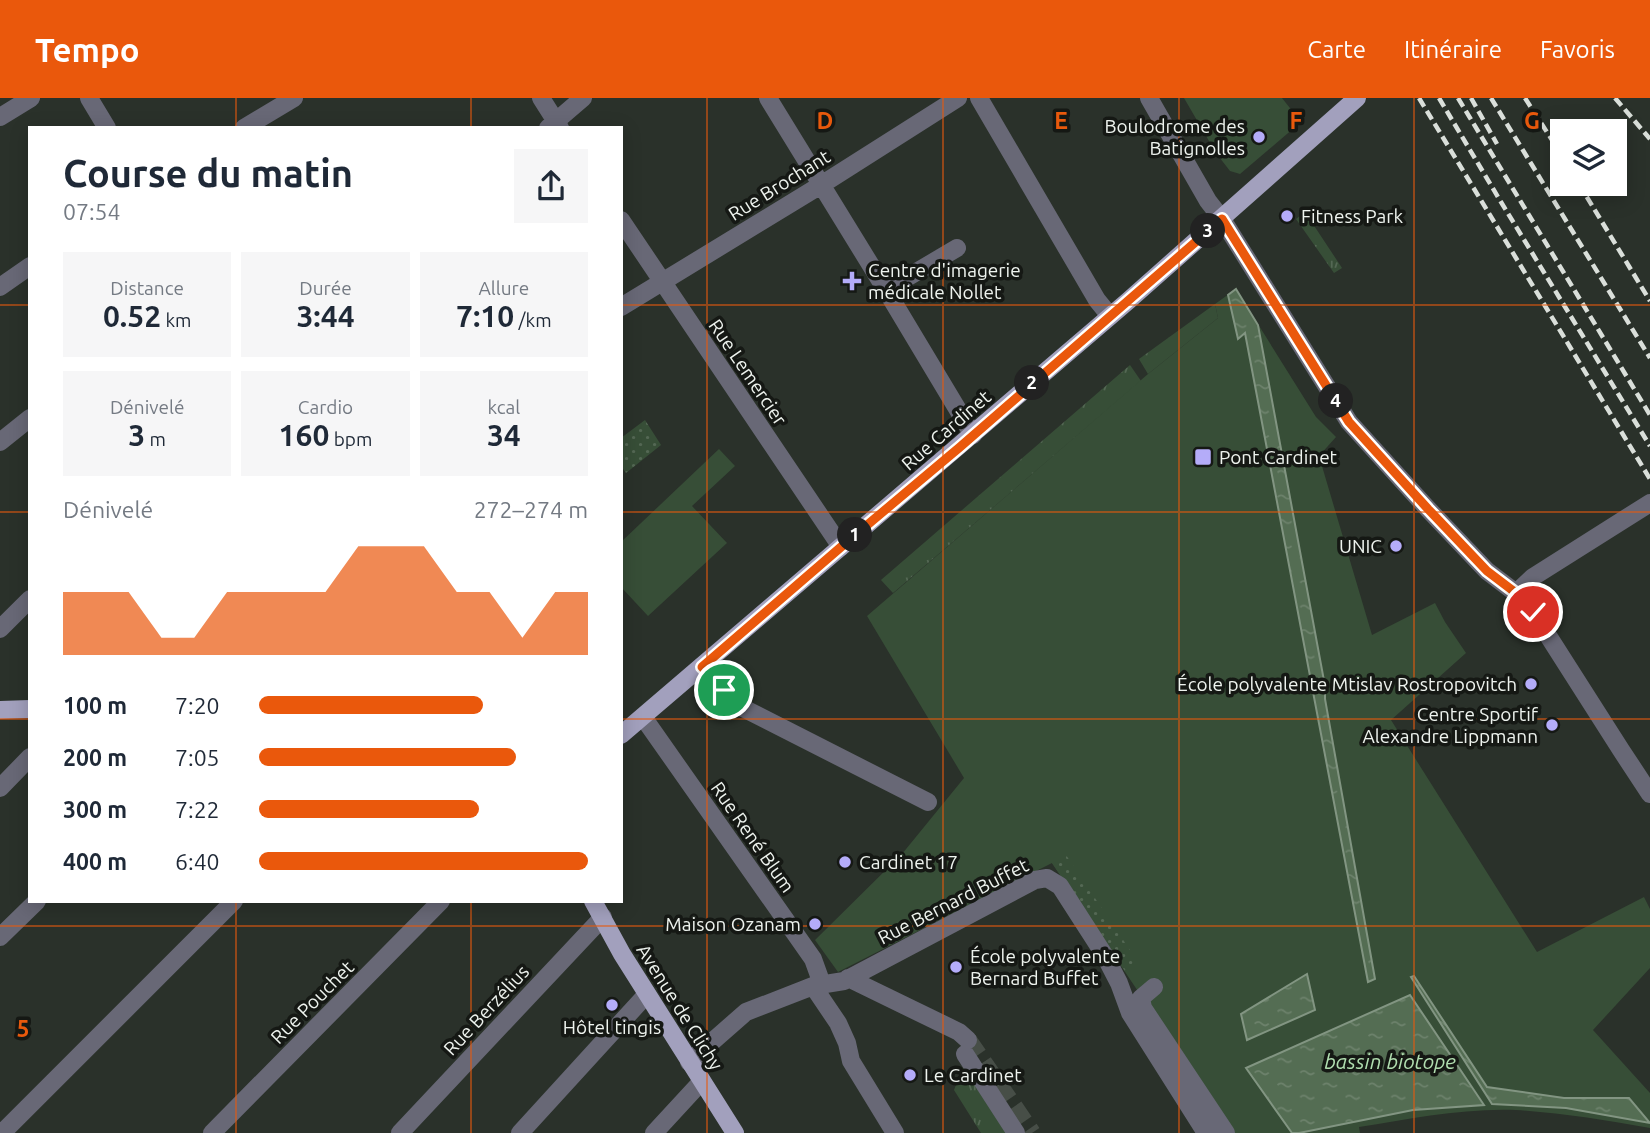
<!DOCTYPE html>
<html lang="fr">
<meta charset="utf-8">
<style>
:root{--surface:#fff;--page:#f6f6f7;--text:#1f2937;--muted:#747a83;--accent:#ea580c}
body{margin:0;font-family:Ubuntu,sans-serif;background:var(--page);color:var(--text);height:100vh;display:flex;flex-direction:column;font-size:26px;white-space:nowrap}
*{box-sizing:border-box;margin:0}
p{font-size:23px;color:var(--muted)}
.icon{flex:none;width:38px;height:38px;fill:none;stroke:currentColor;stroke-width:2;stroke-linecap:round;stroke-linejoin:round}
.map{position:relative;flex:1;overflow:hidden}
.drawer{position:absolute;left:28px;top:28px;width:595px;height:777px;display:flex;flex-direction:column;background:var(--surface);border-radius:0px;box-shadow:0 4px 18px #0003}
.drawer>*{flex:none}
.fabs{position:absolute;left:1550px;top:21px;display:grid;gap:14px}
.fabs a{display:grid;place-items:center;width:77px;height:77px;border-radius:0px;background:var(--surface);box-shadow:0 4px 18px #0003;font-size:35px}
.pin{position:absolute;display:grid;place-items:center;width:60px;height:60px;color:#fff;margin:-30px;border:4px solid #fff;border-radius:50%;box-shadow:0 2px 7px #0007}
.km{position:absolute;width:35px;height:35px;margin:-18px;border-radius:50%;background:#222;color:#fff;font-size:19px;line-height:35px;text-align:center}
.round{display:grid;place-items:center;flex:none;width:74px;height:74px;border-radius:0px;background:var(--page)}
.summary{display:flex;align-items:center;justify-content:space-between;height:119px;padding:0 35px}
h1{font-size:38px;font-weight:700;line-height:52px}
.metrics{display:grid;grid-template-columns:repeat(3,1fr);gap:10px;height:119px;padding:7px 35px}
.metrics div{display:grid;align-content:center;border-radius:0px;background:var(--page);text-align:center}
.metrics b{font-size:30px;font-weight:700}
.metrics small{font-size:19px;font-weight:400}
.metrics p{font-size:19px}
.chart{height:196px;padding:14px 35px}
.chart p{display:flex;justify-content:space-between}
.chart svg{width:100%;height:126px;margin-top:7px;fill:var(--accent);opacity:.7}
ul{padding:0 35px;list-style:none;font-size:23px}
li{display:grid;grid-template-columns:112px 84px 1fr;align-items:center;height:52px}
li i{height:18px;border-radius:9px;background:var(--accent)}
header{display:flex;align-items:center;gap:42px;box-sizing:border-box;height:98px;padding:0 35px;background:var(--accent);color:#fff}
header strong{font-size:33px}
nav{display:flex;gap:38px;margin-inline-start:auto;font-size:24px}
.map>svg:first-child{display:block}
</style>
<header>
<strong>Tempo</strong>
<nav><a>Carte</a><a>Itinéraire</a><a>Favoris</a></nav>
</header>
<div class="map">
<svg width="1650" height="1035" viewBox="0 0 1650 1035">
<defs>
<pattern id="grass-tufts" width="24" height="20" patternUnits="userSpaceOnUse" patternTransform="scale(1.75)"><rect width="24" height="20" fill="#374e37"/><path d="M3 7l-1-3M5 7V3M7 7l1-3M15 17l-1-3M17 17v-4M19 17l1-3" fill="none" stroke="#546854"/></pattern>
<pattern id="garden-dots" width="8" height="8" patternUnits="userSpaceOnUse" patternTransform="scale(1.75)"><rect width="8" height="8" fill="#374e37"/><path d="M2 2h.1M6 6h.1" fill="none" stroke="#546854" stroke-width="1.8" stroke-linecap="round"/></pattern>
<pattern id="water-ripples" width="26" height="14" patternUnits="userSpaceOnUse" patternTransform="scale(1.75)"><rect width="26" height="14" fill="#546d53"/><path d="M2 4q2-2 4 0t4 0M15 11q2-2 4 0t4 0" fill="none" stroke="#6d826c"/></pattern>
</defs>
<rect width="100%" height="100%" fill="#2a312a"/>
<path fill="url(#grass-tufts)" d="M1305,114L1342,170L1334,175L1296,121Z
M1215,206L1218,220L1148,276L1139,261Z
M1130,267L1141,283L893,495L881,482Z
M963,969L1007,1035H981L954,992Z"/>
<path fill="#374e37" d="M1184,0H1282L1301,24L1240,76L1230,73L1216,55Z
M1236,191L1316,319L1336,339L1319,358L1372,537L1435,505L1445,524L1466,555L1391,622L1537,854L1644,799L1650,811V870L1593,932L1650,995V1030C1605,1022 1561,1015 1516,1012C1463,1010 1410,1021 1359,1029L1360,1035H1233L1052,765L838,874L815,842L902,756L964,680L867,518L1148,276L1218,220L1215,206Z
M719,351L735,368L692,408L727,445L648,518L621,489V444Z"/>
<path fill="url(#garden-dots)" d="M645,322L661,347L626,375L621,368V340Z
M1066,757L1138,864L1125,873L1052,765Z"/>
<path fill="url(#water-ripples)" stroke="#829582" stroke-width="2" d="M1236,191L1258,227L1325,588V601L1375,881L1368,884L1245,235L1238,241L1228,197Z
M1307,876L1315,912L1247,942L1241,916Z
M1414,878L1487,989L1564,1000H1629L1650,1025L1566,1010L1492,1006L1411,879Z
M1410,897L1484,1007L1413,1012L1299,1035H1292L1246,970Z"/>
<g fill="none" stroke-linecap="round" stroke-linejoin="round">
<path stroke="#474e47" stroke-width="18" stroke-dasharray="18 9" stroke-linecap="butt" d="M968,942L1032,1035"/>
<path stroke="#686876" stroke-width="18" d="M89,0L107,30
M541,0L560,30
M768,0L886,192L973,337
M979,0L1097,202L1110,218
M1149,0L1208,103L1222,121L1349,324L1428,411L1487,473L1516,495L1533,514L1621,652L1650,696
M0,19L31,0
M244,30L294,0
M548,30L583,0
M621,122L841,449
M0,189L30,168
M886,192L957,150
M621,209L821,87L958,0
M0,344L30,320
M1516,495L1533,479L1650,405
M0,531L30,501
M702,568L737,607L928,704
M643,619L813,861L822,886
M0,690L30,659
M0,839L37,803
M848,880L959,934L968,942
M813,888L838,925L847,945L851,963L895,1035
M1154,889L1141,900L1143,910L1226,1035
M965,956L1016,1035
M689,964L746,914L813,888L844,883L1035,782L1047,780L1060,788L1105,858L1119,885L1130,915L1206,1035
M2,1035L234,803
M212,1035L441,803
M400,1035L603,819
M520,1035L647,896
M654,1035L702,983"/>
<path stroke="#a2a0bd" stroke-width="18" d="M0,612L30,611
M621,637L1128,203L1357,0
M593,803L622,856L735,1035"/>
<path stroke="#dadfda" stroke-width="4.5" stroke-dasharray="10 5" stroke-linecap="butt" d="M1419,0L1650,381
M1439,0L1501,104L1650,348
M1458,0L1650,317
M1471,0L1497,46
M1491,0L1650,260
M1525,0L1563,59
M1615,0L1650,41
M1579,86L1650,203"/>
</g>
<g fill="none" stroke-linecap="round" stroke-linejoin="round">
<defs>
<path id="route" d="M724,592L702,569L841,449L960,349L1222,121L1349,324L1428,411L1487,473L1516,495L1533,514"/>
</defs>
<use href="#route" stroke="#fff" stroke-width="14"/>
<use href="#route" stroke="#ea580c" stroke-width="9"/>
</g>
<path fill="none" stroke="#e8590c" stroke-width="2" stroke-opacity="0.55" d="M236,0V30M471,0V30M707,0V1035M943,0V1035M1179,0V1035M1414,0V1035M0,207H30M621,207H1650M0,414H30M621,414H1650M0,621H30M621,621H1650M236,803V1035M471,803V1035M0,828H1650"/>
<g fill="#b4acf9" stroke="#151814" stroke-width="2.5">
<circle cx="1259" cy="39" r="7"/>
<circle cx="1287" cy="118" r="7"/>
<path d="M848.5 172.5h7v7h7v7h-7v7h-7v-7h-7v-7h7z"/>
<rect x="1194" y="350" width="18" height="18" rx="3.5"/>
<circle cx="1396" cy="448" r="7"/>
<circle cx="1531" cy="586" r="7"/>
<circle cx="1552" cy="627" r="7"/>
<circle cx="845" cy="764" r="7"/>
<circle cx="815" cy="826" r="7"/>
<circle cx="956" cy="869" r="7"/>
<circle cx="612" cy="907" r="7"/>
<circle cx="910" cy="977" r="7"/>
</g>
<g text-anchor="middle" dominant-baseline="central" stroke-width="7" stroke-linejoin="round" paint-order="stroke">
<g font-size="19" fill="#eef3ee" stroke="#151814" text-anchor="start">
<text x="1245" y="28" text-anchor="end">Boulodrome des<tspan x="1245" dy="22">Batignolles</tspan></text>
<text x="1301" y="118">Fitness Park</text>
<text x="868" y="172">Centre d'imagerie<tspan x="868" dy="22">médicale Nollet</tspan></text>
<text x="1219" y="359">Pont Cardinet</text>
<text x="1382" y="448" text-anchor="end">UNIC</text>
<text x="1517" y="586" text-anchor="end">École polyvalente Mtislav Rostropovitch</text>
<text x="1538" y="616" text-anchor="end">Centre Sportif<tspan x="1538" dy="22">Alexandre Lippmann</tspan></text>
<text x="859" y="764">Cardinet 17</text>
<text x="801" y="826" text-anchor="end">Maison Ozanam</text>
<text x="970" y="858">École polyvalente<tspan x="970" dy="22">Bernard Buffet</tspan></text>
<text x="612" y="929" text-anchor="middle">Hôtel tingis</text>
<text x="924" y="977">Le Cardinet</text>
</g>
<g font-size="19" fill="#eef3ee" stroke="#151814">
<text transform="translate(779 87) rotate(-32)">Rue Brochant</text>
<text transform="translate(748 274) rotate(56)">Rue Lemercier</text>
<text transform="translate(946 332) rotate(-41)">Rue Cardinet</text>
<text transform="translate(753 739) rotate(55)">Rue René Blum</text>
<text transform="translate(953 803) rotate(-27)">Rue Bernard Buffet</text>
<text transform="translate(312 904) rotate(-45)">Rue Pouchet</text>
<text transform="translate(680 909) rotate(58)">Avenue de Clichy</text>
<text transform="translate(486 912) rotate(-47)">Rue Berzélius</text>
</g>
<g font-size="21" font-style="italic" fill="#b1dfb0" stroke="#151814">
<text x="1390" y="963">bassin biotope</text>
</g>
</g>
<g font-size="23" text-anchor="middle" font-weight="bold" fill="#e8590c" stroke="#151814" stroke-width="7" stroke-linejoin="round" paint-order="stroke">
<text x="825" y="31">D</text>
<text x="1061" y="31">E</text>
<text x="1296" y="31">F</text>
<text x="1532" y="31">G</text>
<text x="23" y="939">5</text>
</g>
</svg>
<div class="fabs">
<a><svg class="icon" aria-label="layers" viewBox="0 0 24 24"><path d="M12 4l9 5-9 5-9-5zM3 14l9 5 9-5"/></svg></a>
</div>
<div class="pin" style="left:724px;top:592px;background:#1e9e55"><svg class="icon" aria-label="arrive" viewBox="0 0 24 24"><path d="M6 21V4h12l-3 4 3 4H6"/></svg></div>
<div class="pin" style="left:1533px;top:514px;background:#d93025"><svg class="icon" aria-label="check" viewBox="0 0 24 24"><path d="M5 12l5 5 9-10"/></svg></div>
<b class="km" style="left:855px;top:437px">1</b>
<b class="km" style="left:1032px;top:285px">2</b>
<b class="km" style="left:1208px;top:133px">3</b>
<b class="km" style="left:1336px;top:303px">4</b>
<section class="drawer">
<div class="summary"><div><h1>Course du matin</h1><p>07:54</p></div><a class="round"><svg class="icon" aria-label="share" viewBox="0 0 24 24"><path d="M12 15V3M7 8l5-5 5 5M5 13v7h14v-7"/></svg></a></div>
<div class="metrics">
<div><p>Distance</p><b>0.52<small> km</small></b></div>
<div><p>Durée</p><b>3:44</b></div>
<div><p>Allure</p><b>7:10<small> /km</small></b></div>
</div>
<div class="metrics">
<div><p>Dénivelé</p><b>3<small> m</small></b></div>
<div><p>Cardio</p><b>160<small> bpm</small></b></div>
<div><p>kcal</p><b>34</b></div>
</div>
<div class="chart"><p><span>Dénivelé</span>272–274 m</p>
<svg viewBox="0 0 160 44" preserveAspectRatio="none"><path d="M0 44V22L10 22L20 22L30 38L40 38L50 22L60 22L70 22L80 22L90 6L100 6L110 6L120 22L130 22L140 38L150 22L160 22V44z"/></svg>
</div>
<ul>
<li><b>100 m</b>7:20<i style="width:68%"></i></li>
<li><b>200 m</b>7:05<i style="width:78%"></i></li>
<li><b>300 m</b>7:22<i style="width:67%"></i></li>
<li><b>400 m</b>6:40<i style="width:100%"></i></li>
</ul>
</section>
</div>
